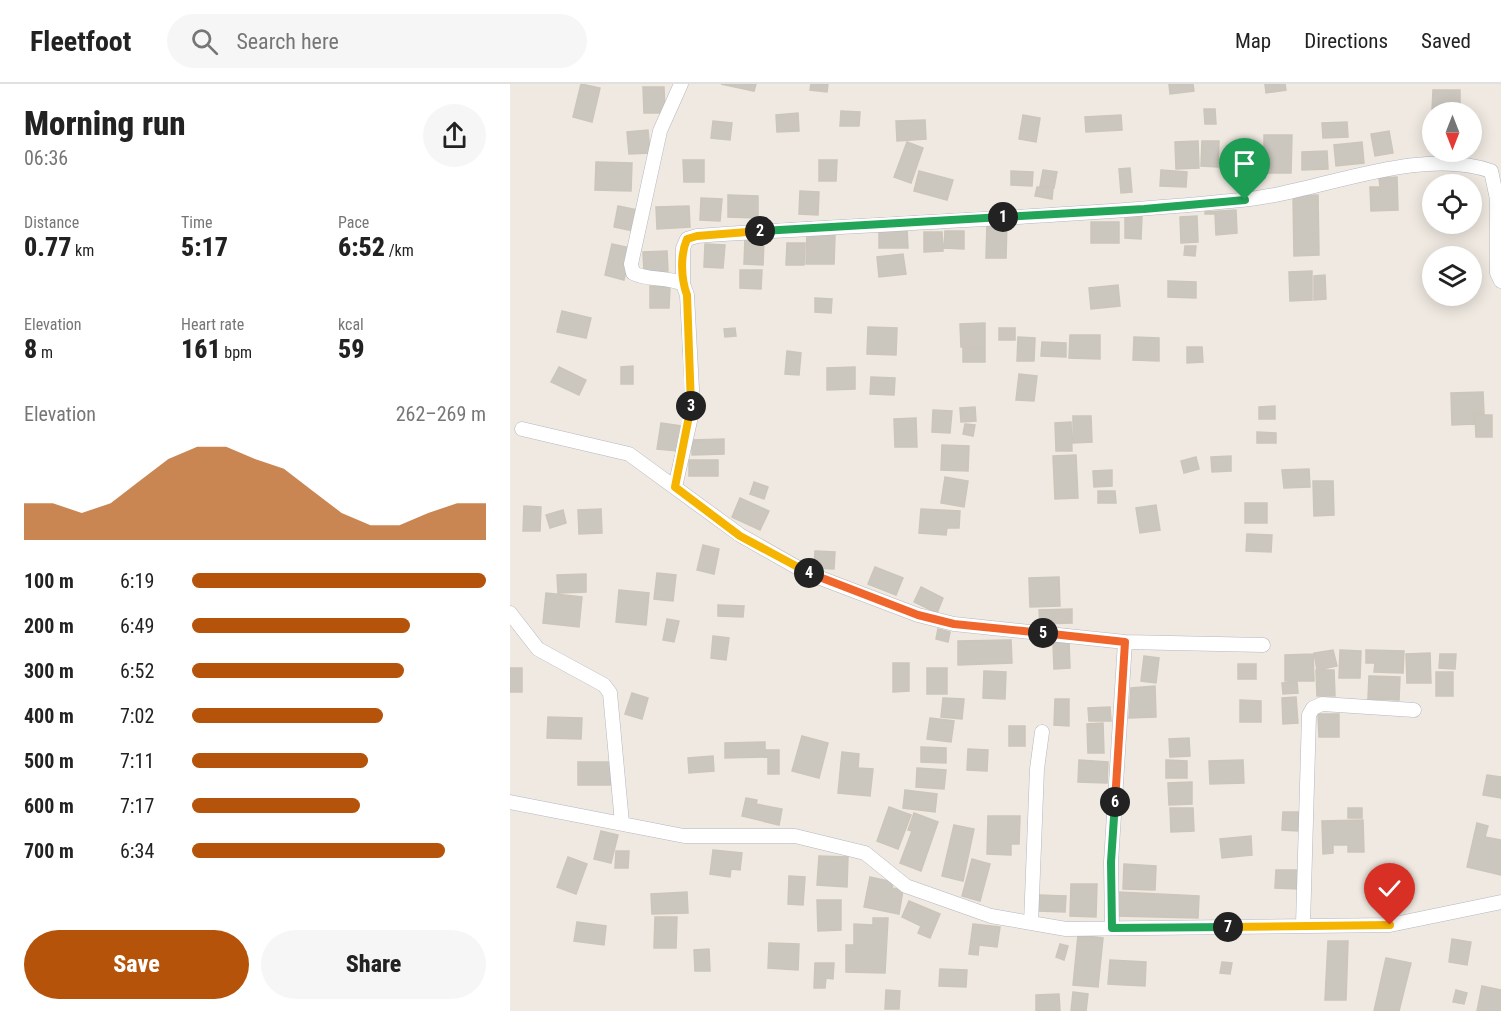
<!DOCTYPE html>
<meta charset="utf-8">
<style>
:root{--surface:#fff;--page:#f6f6f6;--text:#222;--muted:#767676;--line:#e0e0e0;--accent:#b45309}
body{margin:0;font-family:"Roboto Condensed",sans-serif;background:var(--page);color:var(--text);height:100vh;display:flex;flex-direction:column;font-size:22px;white-space:nowrap}
*{box-sizing:border-box;margin:0}
p{font-size:20px;color:var(--muted)}
.icon{flex:none;width:33px;height:33px;fill:none;stroke:currentColor;stroke-width:2;stroke-linecap:round;stroke-linejoin:round}
.map{position:relative;flex:1;overflow:hidden}
.panel{display:flex;flex-direction:column;background:var(--surface);width:510px}
.panel>*{flex:none}
.needle{width:39px;rotate:180deg}
.fabs{position:absolute;left:912px;top:18px;display:grid;gap:12px}
.fabs a{display:grid;place-items:center;width:60px;height:60px;border-radius:50%;background:var(--surface);box-shadow:0 3px 15px #0003;font-size:30px}
.pin{position:absolute;display:grid;place-items:center;width:51px;height:51px;color:#fff;margin:-62px -26px;border-radius:50% 50% 50% 0;rotate:-45deg;box-shadow:0 0 6px #0007}
.pin .icon{rotate:45deg}
.km{position:absolute;width:30px;height:30px;margin:-15px;border-radius:50%;background:#222;color:#fff;font-size:16px;line-height:30px;text-align:center}
.round{display:grid;place-items:center;flex:none;width:63px;height:63px;border-radius:32px;background:var(--page)}
.overview{display:flex;align-items:center;justify-content:space-between;height:102px;padding:0 24px}
h1{font-size:33px;font-weight:800;line-height:45px}
.metrics{display:grid;grid-template-columns:repeat(3,1fr);gap:9px;height:102px;padding:6px 24px}
.metrics div{display:grid;align-content:center}
.metrics b{font-size:26px;font-weight:800}
.metrics small{font-size:16px;font-weight:400}
.metrics p{font-size:16px}
.chart{height:168px;padding:12px 24px}
.chart p{display:flex;justify-content:space-between}
.chart svg{width:100%;height:108px;margin-top:6px;fill:var(--accent);opacity:.7}
.primary-button{display:flex;gap:12px;margin-top:auto;padding:12px 24px}
.primary-button a{flex:1;height:69px;border-radius:36px;background:var(--accent);color:#fff;font-size:24px;font-weight:800;line-height:69px;text-align:center}
.primary-button a+a{background:var(--page);color:var(--text)}
ul{padding:0 24px;list-style:none;font-size:20px}
li{display:grid;grid-template-columns:96px 72px 1fr;align-items:center;height:45px}
li i{height:15px;border-radius:8px;background:var(--accent)}
header{display:flex;align-items:center;gap:36px;box-sizing:border-box;height:84px;padding:0 30px;background:var(--surface);border-bottom:2px solid var(--line)}
header strong{font-size:28px}
nav{display:flex;gap:33px;margin-inline-start:auto;font-size:21px}
.search{width:420px;height:54px;background:var(--page);display:flex;align-items:center;gap:15px;box-sizing:border-box;padding:0 21px;border-radius:33px;color:var(--muted);font-size:22px}
main{display:flex;flex:1;min-height:0}
.map>svg:first-child{display:block}
</style>
<header>
<strong>Fleetfoot</strong>
<div class="search"><svg class="icon" aria-label="search" viewBox="0 0 24 24"><circle cx="10" cy="10" r="6"/><path d="M15 15l6 6"/></svg>Search here</div>
<nav><a>Map</a><a>Directions</a><a>Saved</a></nav>
</header>
<main>
<section class="panel">
<div class="overview"><div><h1>Morning run</h1><p>06:36</p></div><a class="round"><svg class="icon" aria-label="share" viewBox="0 0 24 24"><path d="M12 15V3M7 8l5-5 5 5M5 13v7h14v-7"/></svg></a></div>
<div class="metrics">
<div><p>Distance</p><b>0.77<small> km</small></b></div>
<div><p>Time</p><b>5:17</b></div>
<div><p>Pace</p><b>6:52<small> /km</small></b></div>
</div>
<div class="metrics">
<div><p>Elevation</p><b>8<small> m</small></b></div>
<div><p>Heart rate</p><b>161<small> bpm</small></b></div>
<div><p>kcal</p><b>59</b></div>
</div>
<div class="chart"><p><span>Elevation</span>262–269 m</p>
<svg viewBox="0 0 160 44" preserveAspectRatio="none"><path d="M0 44V29L10 29L20 33L30 29L40 20L50 11L60 6L70 6L80 11L90 15L100 24L110 33L120 38L130 38L140 33L150 29L160 29V44z"/></svg>
</div>
<ul>
<li><b>100 m</b>6:19<i style="width:100%"></i></li>
<li><b>200 m</b>6:49<i style="width:74%"></i></li>
<li><b>300 m</b>6:52<i style="width:72%"></i></li>
<li><b>400 m</b>7:02<i style="width:65%"></i></li>
<li><b>500 m</b>7:11<i style="width:60%"></i></li>
<li><b>600 m</b>7:17<i style="width:57%"></i></li>
<li><b>700 m</b>6:34<i style="width:86%"></i></li>
</ul>
<div class="primary-button"><a>Save</a><a>Share</a></div>
</section>
<div class="map">
<svg width="991" height="927" viewBox="0 0 991 927">
<rect width="100%" height="100%" fill="#efe9e1"/>
<path fill="#cbc7bf" stroke="#cbc5ba" stroke-width="1.5" d="M71,0L90,4L82,38L63,33Z
M211,0H246L244,7Z
M301,0H318L317,8L300,6Z
M659,0H683L684,7L660,10Z
M755,0H775L776,6L756,9Z
M133,3H154L155,29H134Z
M923,6H950V28H922Z
M694,25H705L706,40H695Z
M331,27L350,28L349,42H330Z
M288,29L289,47L267,48L266,31Z
M513,31L530,34L526,58L509,55Z
M611,31L612,46L576,48L575,33Z
M415,36L416,55L387,57L386,37Z
M203,37L222,39L220,56L201,54Z
M837,38L838,53L813,54L812,39Z
M138,46L140,69L119,70L117,48Z
M879,47L883,69L865,72L861,50Z
M754,51H782L781,89H755V94H718V76H754Z
M688,57L689,84L666,85L665,58Z
M692,57H709L708,83L691,82Z
M397,58L413,64L401,99L384,93Z
M852,58L854,79L826,82L824,61Z
M817,67L818,85L792,86V68Z
M173,76H194V98H174Z
M309,76H327L326,97H309Z
M86,78L122,79L121,107L85,106Z
M620,84L622,108L611,109L609,85Z
M533,86L547,88L544,104L530,102Z
M651,86L677,88L676,103L650,102Z
M409,87L443,96L437,116L404,107Z
M501,87L523,88L522,102L501,101Z
M887,93L888,126L861,127L860,103H870L869,94Z
M527,103L543,105L542,115L525,112Z
M290,107L309,108L308,131L289,130Z
M218,111L248,112V134L218,133Z
M808,111L809,171L784,172L783,112Z
M191,114L212,115L210,137L190,136Z
M108,122L128,126L124,147L104,143Z
M179,122L180,143L147,145L146,123Z
M726,126L727,149L706,151L705,130H695V128Z
M615,131L632,132L631,155L615,154Z
M687,132L688,158L671,159L670,133Z
M477,137H497L496,174H476Z
M581,138H609V159H581Z
M397,144L398,164H369V145Z
M435,147H454V165L434,164Z
M414,148H432L433,167L414,168Z
M297,150L325,151L324,180H296Z
M235,154L254,155L253,181L234,180Z
M277,159H295L294,181H276Z
M102,160L121,164L114,196L95,191Z
M195,160L215,161L213,184L194,183Z
M675,162H686L685,172L674,171Z
M157,167L158,187L134,188L133,168Z
M393,170L396,190L369,193L367,173Z
M230,186H252L251,205L230,204Z
M802,187V216L780,217L779,188Z
M815,191L816,215L804,216V192Z
M658,197L686,198V214L658,213Z
M608,201L610,222L581,225L579,204Z
M140,202L160,203L159,224H140Z
M305,214L322,215L321,229L305,228Z
M52,227L81,234L76,254L47,248Z
M475,239V263H451L450,240Z
M358,243L387,244L386,271L357,270Z
M225,244L226,252L215,253L214,245Z
M489,244H505V256H489Z
M560,251H590V275L559,274Z
M508,253L525,254L524,277H507Z
M624,253L649,254V277L623,276Z
M532,258L556,259V273L531,272Z
M677,263H692L693,278L677,279Z
M453,264H475V278H453Z
M277,267L291,269L289,291L275,290Z
M123,282V300H111V283Z
M49,283L76,296L69,311L41,298Z
M345,283V305L317,306V284Z
M509,290L527,292L524,317L506,316Z
M361,293L385,294L384,311L360,310Z
M973,308L974,330H964V340L942,341L941,309Z
M765,322V335H749V323Z
M465,323L466,337L451,338L450,324Z
M423,326L442,327L440,349L422,348Z
M965,331H982V353H966Z
M563,332H581L582,358L563,359Z
M406,334L407,363H385L384,335Z
M561,338L562,367H546L545,339Z
M151,339L171,342L168,367L147,365Z
M455,340L465,341L463,352L453,350Z
M747,348L766,349V359H747Z
M214,355V370L182,371V356Z
M432,361L459,362L458,387L431,386Z
M566,371L568,414L545,415L543,372Z
M721,372V387L702,388L701,373Z
M686,373L689,385L674,389L671,377Z
M179,376H208V392H179Z
M799,385L800,403L774,404L772,386Z
M602,386V402L584,403L583,387Z
M435,393L458,397L454,423L431,419Z
M803,397H823L824,431L804,432Z
M244,398L258,403L254,415L240,410Z
M588,407H605L606,419H588Z
M230,414L259,427L250,446L222,433Z
M735,419H757V439H735Z
M646,421L650,446L630,449L626,424Z
M14,422L31,423L30,447H13Z
M91,425L92,449L69,450L68,426Z
M411,425L450,427L449,444H437L436,451L409,449Z
M53,426L56,439L40,444L36,431Z
M737,450L762,451L761,468L736,467Z
M193,461L209,465L204,490L187,486Z
M305,467L325,468L324,485L304,484Z
M365,483L393,494L386,511L358,500Z
M147,489L166,491L163,517L144,515Z
M76,490V508L48,509L47,491Z
M549,493L550,522L520,523L519,494Z
M411,503L433,514L427,529L404,518Z
M109,506L139,509L136,541L106,538Z
M36,509L72,513L69,543L33,539Z
M208,521L234,522L233,533L208,532Z
M562,525V539L530,540L529,526Z
M157,535L169,537L164,558L153,556Z
M428,545L440,548L438,558L426,555Z
M203,552L219,554L216,576L201,574Z
M501,556L502,579L448,581V557Z
M559,557L560,584L544,585L543,558Z
M823,566L827,582L807,586L804,569Z
M830,566L851,567L850,594H829Z
M856,566L894,567L893,589L864,588L865,579H856Z
M920,569L921,599H897L896,570Z
M803,570L804,597H775V571Z
M930,570H946L945,585L929,584Z
M634,572L649,574L646,599L631,597Z
M383,579H399V607L383,608Z
M728,580H746V595H728Z
M0,584H12V608H0Z
M417,584H437V610H417Z
M806,586H824L825,612H807Z
M474,587L496,588L495,615L473,614Z
M926,588H943V612H926Z
M859,592L890,593L889,616L858,615Z
M787,598L788,609L773,610L772,599Z
M645,602L646,633L619,634L621,604Z
M122,609L138,614L132,635L115,630Z
M786,613L788,639L773,640L772,614Z
M433,614L454,615L452,635L431,633Z
M545,615H559V642L544,641Z
M730,616L751,617V638H730Z
M600,623L601,637H579L578,624Z
M808,630H829V653H809Z
M38,633L72,634L71,655L37,654Z
M420,634L444,637L441,658L417,655Z
M593,639L594,669H578L577,640Z
M499,642H515V662H499Z
M292,652L318,659L309,694L282,687Z
M679,654L680,672L660,673L659,655Z
M255,658V666H269V690H258V673L215,674V659Z
M411,663L436,664V679L411,678Z
M458,665L478,666L477,687L457,686Z
M332,668L349,670L348,684L363,685L360,712L328,709Z
M203,672L204,687L179,689L178,674Z
M569,676L598,678L597,699L568,698Z
M656,676L677,677V694H656Z
M733,676L734,699L700,700L699,677Z
M68,678H101V701H68Z
M407,684L436,686L434,705L406,703Z
M977,691L991,693V714L973,711Z
M682,698V720L659,721L658,699Z
M395,706L427,710L425,728L393,724Z
M236,714L247,716L246,720L272,725L269,741L232,732Z
M379,723L401,731L388,765L367,757Z
M660,724H683L684,747L661,748Z
M838,724H852V734H838Z
M773,728H789L788,747L772,746Z
M404,729L428,738L411,787L390,779L402,747L398,746Z
M478,732H510L509,760H501V771L477,770Z
M853,736L854,768H838V761H823V769L813,770L812,737Z
M967,739L978,742L975,753L991,756V791L957,783Z
M444,741L464,745L453,797L432,792Z
M91,747L108,751L101,779L84,775Z
M741,752L742,771L712,774L710,755Z
M203,766L232,769L230,786L221,785L220,793L200,790Z
M106,767H119L118,784H105Z
M309,772L338,773L337,803L307,801Z
M58,773L77,780L66,810L47,803Z
M462,775L480,780L470,817L452,812Z
M614,780L646,782L645,806L613,805Z
M766,786H790L789,805L765,804Z
M279,792L295,793L293,821L278,820Z
M360,793L383,798L382,804L393,806L389,830L354,823Z
M561,800H587L586,833L560,832Z
M177,808L178,829L142,830L141,810Z
M608,808L689,812L688,834L607,832Z
M528,811L556,812L555,828L528,827Z
M307,816H331V846L308,847Z
M399,817L430,830L420,854L408,849L411,842L392,833Z
M145,833H167L166,864H144Z
M363,834H378L375,889L336,888V861H344V840L363,841Z
M67,838L96,842L94,861L64,857Z
M463,840L490,843L487,863L469,861L468,871L459,870Z
M568,851L593,854L588,903L563,901Z
M942,855L961,858L957,881L939,878Z
M818,857H838L836,916H815Z
M259,859L289,860L288,886L258,884Z
M550,860L558,862L554,876L546,873Z
M199,865L200,887H185L184,866Z
M876,874L901,879L889,927H864Z
M600,876L636,878L635,902L598,900Z
M712,878L722,879L720,890L710,889Z
M305,879H324L323,895L316,894L315,904H304Z
M430,885L457,886L456,903L429,902Z
M972,902L991,906V927H967Z
M376,906L390,907L389,925H375Z
M946,906L957,909L954,920L943,918Z
M563,908L578,910L576,927H561Z
M549,910L550,927H526V911Z"/>
<g fill="none" stroke-linecap="round" stroke-linejoin="round">
<defs>
<path id="street" d="M173,200V164L177,155L187,152C368,139 551,134 731,116C808,109 908,61 981,87L987,115V189L991,197
M12,345L119,370L230,451L297,489L408,531L444,540L615,558L753,561
M165,403L180,337L182,305L177,211L173,200C157,192 138,197 123,189L121,180L150,47L171,0
M0,529L28,565L94,601L100,609L112,739
M0,718L174,752H285L355,769L396,802L481,832L556,845L880,841L991,818
M521,839L527,685L532,648
M793,841L799,631L803,624L812,620L904,626
M602,844L601,778L615,558"/>
</defs>
<use href="#street" stroke="#b4b7c1" stroke-width="15"/>
<use href="#street" stroke="#fff" stroke-width="14"/>
</g>
<g fill="none" stroke-linecap="round" stroke-linejoin="round">
<defs>
<path id="split-1" d="M493,133L634,125L735,116"/>
<path id="split-2" d="M250,147L493,133"/>
<path id="split-3" d="M181,322L177,211C171,195 170,171 177,155L187,152L250,147"/>
<path id="split-4" d="M181,322L165,403L230,452L299,489"/>
<path id="split-5" d="M299,489L408,531L444,540L533,549"/>
<path id="split-6" d="M533,549L615,558L605,718"/>
<path id="split-7" d="M605,718L601,778L602,844L718,843"/>
<path id="split-8" d="M718,843L880,841"/>
</defs>
<use href="#split-1" stroke="#fff" stroke-width="12"/>
<use href="#split-2" stroke="#fff" stroke-width="12"/>
<use href="#split-3" stroke="#fff" stroke-width="12"/>
<use href="#split-4" stroke="#fff" stroke-width="12"/>
<use href="#split-5" stroke="#fff" stroke-width="12"/>
<use href="#split-6" stroke="#fff" stroke-width="12"/>
<use href="#split-7" stroke="#fff" stroke-width="12"/>
<use href="#split-8" stroke="#fff" stroke-width="12"/>
<use href="#split-1" stroke="#22a559" stroke-width="8"/>
<use href="#split-2" stroke="#22a559" stroke-width="8"/>
<use href="#split-3" stroke="#f5b400" stroke-width="8"/>
<use href="#split-4" stroke="#f5b400" stroke-width="8"/>
<use href="#split-5" stroke="#f0652b" stroke-width="8"/>
<use href="#split-6" stroke="#f0652b" stroke-width="8"/>
<use href="#split-7" stroke="#22a559" stroke-width="8"/>
<use href="#split-8" stroke="#f5b400" stroke-width="8"/>
</g>
</svg>
<div class="fabs">
<a><svg class="needle" viewBox="-14 -14 28 28"><path d="M0-13l5 13h-10z" fill="#e53935"/><path d="M0 13l5-13h-10z" fill="#767676"/></svg></a>
<a><svg class="icon" aria-label="locate" viewBox="0 0 24 24"><circle cx="12" cy="12" r="6"/><path d="M12 2v4M12 18v4M2 12h4M18 12h4"/></svg></a>
<a><svg class="icon" aria-label="layers" viewBox="0 0 24 24"><path d="M12 4l9 5-9 5-9-5zM3 14l9 5 9-5"/></svg></a>
</div>
<div class="pin" style="left:735px;top:116px;background:#1e9e55"><svg class="icon" aria-label="arrive" viewBox="0 0 24 24"><path d="M6 21V4h12l-3 4 3 4H6"/></svg></div>
<div class="pin" style="left:880px;top:841px;background:#d93025"><svg class="icon" aria-label="check" viewBox="0 0 24 24"><path d="M5 12l5 5 9-10"/></svg></div>
<b class="km" style="left:493px;top:133px">1</b>
<b class="km" style="left:250px;top:147px">2</b>
<b class="km" style="left:181px;top:322px">3</b>
<b class="km" style="left:299px;top:489px">4</b>
<b class="km" style="left:533px;top:549px">5</b>
<b class="km" style="left:605px;top:718px">6</b>
<b class="km" style="left:718px;top:843px">7</b>
</div>
</main>
